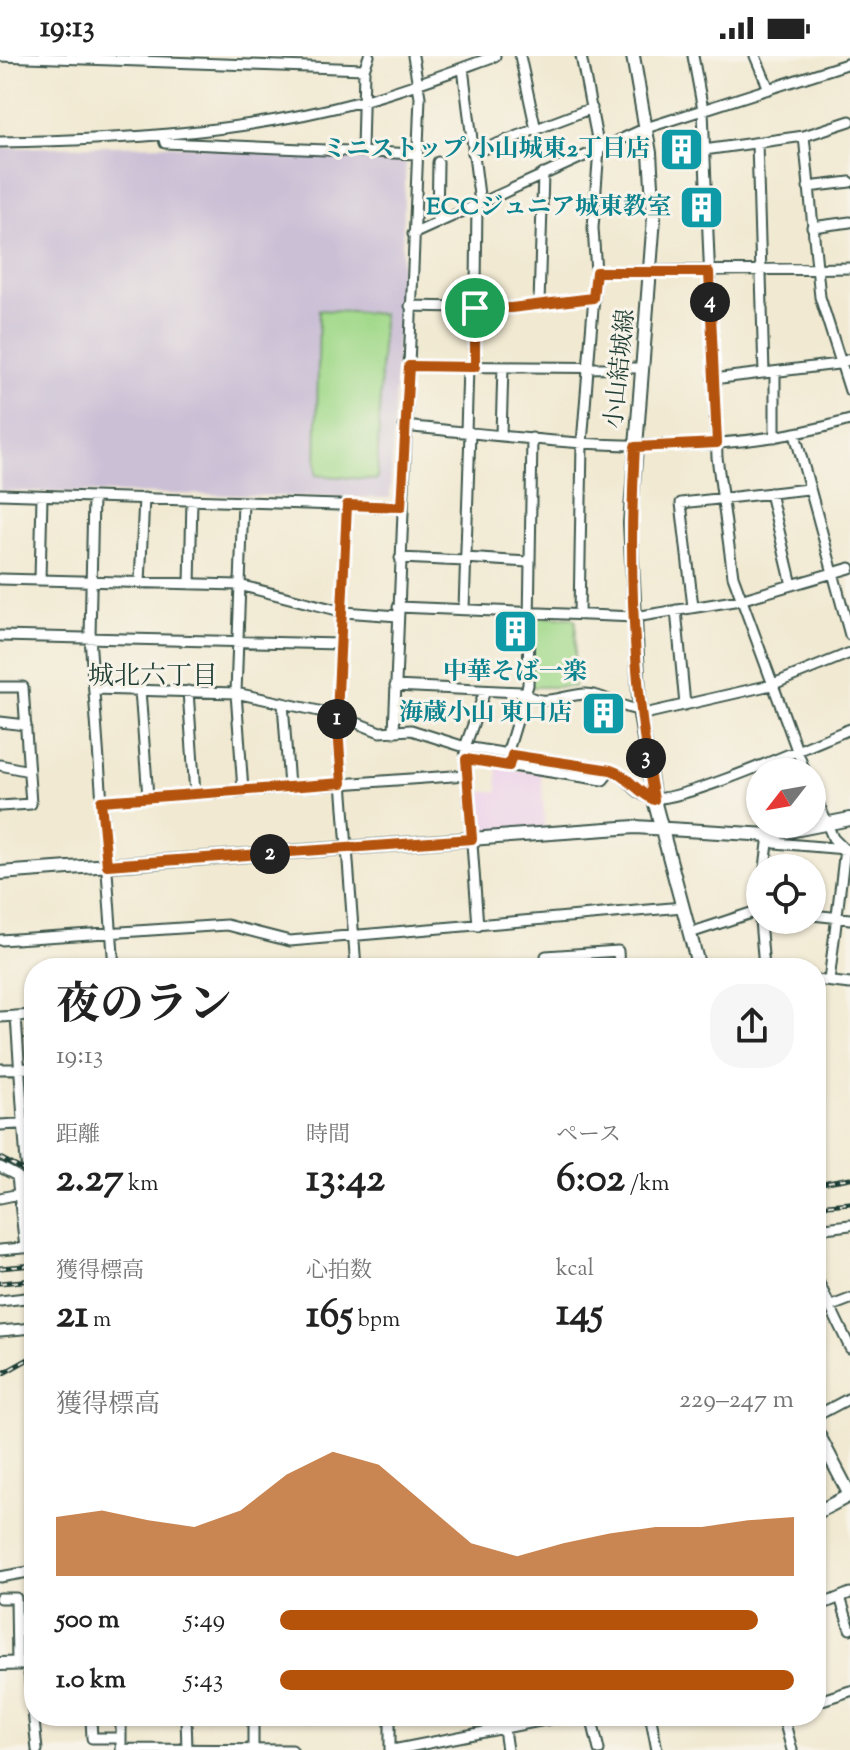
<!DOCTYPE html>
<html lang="ja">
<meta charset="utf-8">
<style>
:root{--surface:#fff;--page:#f6f6f6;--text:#222;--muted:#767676;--accent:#b45309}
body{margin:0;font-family:"Sorts Mill Goudy","Noto Serif JP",serif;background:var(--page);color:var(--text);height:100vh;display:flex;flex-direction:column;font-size:30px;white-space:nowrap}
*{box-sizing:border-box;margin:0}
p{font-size:26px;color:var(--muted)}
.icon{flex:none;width:44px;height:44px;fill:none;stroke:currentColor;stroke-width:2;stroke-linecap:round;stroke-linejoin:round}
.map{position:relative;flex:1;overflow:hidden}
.side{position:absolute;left:24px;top:902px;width:802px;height:768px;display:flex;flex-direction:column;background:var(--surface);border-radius:32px;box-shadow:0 2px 6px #0004}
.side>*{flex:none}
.needle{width:52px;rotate:239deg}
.fabs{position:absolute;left:746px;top:702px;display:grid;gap:16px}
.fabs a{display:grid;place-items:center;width:80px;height:80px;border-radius:50%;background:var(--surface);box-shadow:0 2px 6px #0004;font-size:40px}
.pin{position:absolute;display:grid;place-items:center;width:68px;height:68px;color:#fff;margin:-34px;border:4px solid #fff;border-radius:50%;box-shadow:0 2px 8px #0007}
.km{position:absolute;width:40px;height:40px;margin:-20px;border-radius:50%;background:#222;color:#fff;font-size:22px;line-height:40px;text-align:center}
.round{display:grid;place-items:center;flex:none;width:84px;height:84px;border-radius:32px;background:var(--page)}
.summary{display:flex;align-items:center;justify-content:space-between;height:136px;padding:0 32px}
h1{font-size:44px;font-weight:700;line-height:60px}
.stats{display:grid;grid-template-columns:repeat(3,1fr);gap:12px;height:136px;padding:8px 32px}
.stats div{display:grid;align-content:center}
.stats b{font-size:40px;font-weight:700}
.stats small{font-size:22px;font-weight:400}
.stats p{font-size:22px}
.chart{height:224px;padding:16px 32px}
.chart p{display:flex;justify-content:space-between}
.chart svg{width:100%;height:144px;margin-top:8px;fill:var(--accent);opacity:.7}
ul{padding:0 32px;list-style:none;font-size:26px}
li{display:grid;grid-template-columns:128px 96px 1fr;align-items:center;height:60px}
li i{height:20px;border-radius:10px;background:var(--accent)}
.status{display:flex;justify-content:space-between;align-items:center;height:56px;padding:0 40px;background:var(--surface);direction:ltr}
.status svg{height:22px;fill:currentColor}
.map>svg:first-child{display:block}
</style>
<div class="status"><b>19:13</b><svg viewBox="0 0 49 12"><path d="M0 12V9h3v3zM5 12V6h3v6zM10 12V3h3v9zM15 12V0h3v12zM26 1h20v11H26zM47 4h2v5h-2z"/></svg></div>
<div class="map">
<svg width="850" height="1694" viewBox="0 0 850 1694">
<rect width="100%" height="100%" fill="#f7f3e8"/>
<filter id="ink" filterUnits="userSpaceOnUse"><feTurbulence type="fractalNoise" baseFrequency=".0125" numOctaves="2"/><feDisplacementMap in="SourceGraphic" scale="16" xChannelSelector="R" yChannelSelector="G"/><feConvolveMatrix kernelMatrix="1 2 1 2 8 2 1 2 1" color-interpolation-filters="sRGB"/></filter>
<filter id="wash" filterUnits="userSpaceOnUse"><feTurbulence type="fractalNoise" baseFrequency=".006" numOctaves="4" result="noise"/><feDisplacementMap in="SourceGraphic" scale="32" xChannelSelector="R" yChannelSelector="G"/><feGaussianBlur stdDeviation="1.8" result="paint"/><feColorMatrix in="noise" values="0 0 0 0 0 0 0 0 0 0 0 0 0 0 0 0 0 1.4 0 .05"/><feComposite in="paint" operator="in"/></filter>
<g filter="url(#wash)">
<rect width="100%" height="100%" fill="#f1e9d1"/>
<path fill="#ecd1ea" d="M497,711L541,717L545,772L481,776L475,771L472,737L498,735Z"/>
<path fill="#cbbfd5" d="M163,89L357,96L406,106L390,442L0,435V92Z"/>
<path fill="#a1d98a" stroke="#608b5f" stroke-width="2" d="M319,254L383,258L377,424L316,419Z
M532,561L572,562L576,566L574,631H531Z"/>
</g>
<g filter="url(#ink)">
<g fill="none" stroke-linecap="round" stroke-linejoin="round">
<defs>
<path id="minor" d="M0,0L364,13L362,94
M520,0L536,74
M693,0L703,54L717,401L733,520L805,716
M755,0L769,33
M463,12L480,147
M364,13L369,0
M163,80L165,87L417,98
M804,80L820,241L850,335
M0,86C122,84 243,77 362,45C407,33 451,16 495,0
M757,87L764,317
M704,94L804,80L850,65
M473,97L592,52
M808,131L850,126
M437,167L438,106
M812,171L850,166
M413,178L646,72L850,7
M596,216L850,212
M539,248L543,118
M410,250L511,252L593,242
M409,310L643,312
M475,311L477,148
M775,316V381
M713,323L838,308L850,303
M404,370C557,385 698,408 850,364
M466,376L468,311
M795,378L850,579
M501,379L503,311
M770,437L792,529
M0,438L401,451
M93,441L90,581L114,912
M347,449L337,659L356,912
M400,502L465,505
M465,502L528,506
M0,523L239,529L344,556L398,560
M40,524L42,440
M140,527L144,442
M190,528L192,444
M398,551L635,561L740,544L850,512
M693,551L681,447L808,433
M464,553L470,376
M676,554L685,649
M579,559L582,387L596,216L593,172L599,93L581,0
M0,580L340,588
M395,630L521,636C544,652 559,640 584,638C601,637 622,653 640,654
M0,631H23L31,748L0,750
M94,633L236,637L337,659L380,676L411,674L465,691L611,714C628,719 633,738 651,742C676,749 817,686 850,673
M140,634L148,741
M188,635L195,738
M283,647L289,731
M640,659L771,629L850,597
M0,666L26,669
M394,676L420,41L413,0
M507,698L528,629L532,382
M466,703L603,724L611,714
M0,709L29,715
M812,732L833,782L843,792
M243,734L236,637L243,446
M101,745L467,719
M769,779L775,787L845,793L829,925
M765,812L769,779
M812,859L850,863
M760,864L764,912
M478,870L465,691L485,635
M690,877L760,854
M0,884L227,869L290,885L683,851
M547,912L546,900L618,895L619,912
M816,924L850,928
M16,960L26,1107L34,1110
M0,961L34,959
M0,1013L34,1012
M0,1069L34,1067
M0,1111L17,1120L25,1192
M0,1142L34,1135
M816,1173L850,1169
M0,1194L34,1191
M816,1221L850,1292
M0,1245L34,1241
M829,1251L850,1243
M0,1275L34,1272
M816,1360L850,1342
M0,1521L34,1515
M840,1541L850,1573
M0,1542H16L17,1608
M816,1551L850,1537
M28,1607L37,1694
M816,1646L850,1635
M121,1660V1689
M186,1660L187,1694
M253,1660V1694
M502,1660L507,1694
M591,1660L599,1694
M783,1660L792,1694
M91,1663L92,1682H121
M651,1663L657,1694
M121,1693L292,1694
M390,1694V1660
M393,1694L565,1660"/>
<path id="major" d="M633,0L650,97L654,162L630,467L640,659L654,744L699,912
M0,817L635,771L769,779L850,763
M816,1374L850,1439
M816,1457L850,1439
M0,1608L34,1607"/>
</defs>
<use href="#minor" stroke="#3e574c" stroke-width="13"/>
<use href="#major" stroke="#3e574c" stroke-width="16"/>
<use href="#minor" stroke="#fff" stroke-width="9"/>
<use href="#major" stroke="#fff" stroke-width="12"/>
<defs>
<path id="rail" d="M0,1102L34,1120
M816,1128L850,1122
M816,1150L850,1147
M0,1212L34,1209
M0,1227L34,1224
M0,1319L34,1300"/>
</defs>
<use href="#rail" stroke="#1f3d34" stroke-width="5"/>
<use href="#rail" stroke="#f7f3e8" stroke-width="2" stroke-dasharray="6" stroke-linecap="butt"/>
</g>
</g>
<g fill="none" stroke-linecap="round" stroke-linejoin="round" filter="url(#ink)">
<defs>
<path id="route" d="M596,216H709L717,387L635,391C628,509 633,628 654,744C637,736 627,719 611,714L512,699L509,710L466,703L472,783L107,809L101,745L342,727L337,659L347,449L401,451L409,310L475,311V252H511L593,242Z"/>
</defs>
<use href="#route" stroke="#fff" stroke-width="16"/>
<use href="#route" stroke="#b45309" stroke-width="10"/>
</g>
<defs>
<symbol id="building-square" viewBox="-11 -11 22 22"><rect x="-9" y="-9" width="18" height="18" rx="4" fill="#0f9aa8" stroke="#f7f3e8"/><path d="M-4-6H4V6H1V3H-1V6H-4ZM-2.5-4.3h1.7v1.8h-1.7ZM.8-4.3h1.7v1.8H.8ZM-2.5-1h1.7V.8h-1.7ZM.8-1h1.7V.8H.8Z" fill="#fff"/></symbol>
</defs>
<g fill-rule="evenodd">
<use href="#building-square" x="656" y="68" width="51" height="51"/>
<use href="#building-square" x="676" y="126" width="51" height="51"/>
<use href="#building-square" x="490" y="550" width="51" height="51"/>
<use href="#building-square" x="578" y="632" width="51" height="51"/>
</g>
<g text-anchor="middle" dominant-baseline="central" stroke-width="6" stroke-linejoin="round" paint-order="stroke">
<g font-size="24" font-weight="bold" fill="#0d838f" stroke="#f7f3e8" text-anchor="end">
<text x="650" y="94">ミニストップ 小山城東2丁目店</text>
<text x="671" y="152">ECCジュニア城東教室</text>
<text x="515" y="617" text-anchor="middle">中華そば一楽</text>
<text x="572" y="658">海蔵小山 東口店</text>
</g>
<g font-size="24" fill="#1f3d34" stroke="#f7f3e8">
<text transform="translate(621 313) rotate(-84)">小山結城線</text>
</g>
<g font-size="26" fill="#1f3d34" stroke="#f7f3e8">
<text x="153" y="621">城北六丁目</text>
</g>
</g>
</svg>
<div class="fabs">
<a><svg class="needle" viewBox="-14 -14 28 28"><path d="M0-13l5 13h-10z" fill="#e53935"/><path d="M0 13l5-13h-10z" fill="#767676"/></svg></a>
<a><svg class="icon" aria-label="locate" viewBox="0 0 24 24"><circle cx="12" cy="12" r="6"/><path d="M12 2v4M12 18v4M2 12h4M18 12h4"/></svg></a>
</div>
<div class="pin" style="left:475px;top:252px;background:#1e9e55"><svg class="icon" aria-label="arrive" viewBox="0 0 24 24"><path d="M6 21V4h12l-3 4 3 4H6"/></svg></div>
<b class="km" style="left:337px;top:663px">1</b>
<b class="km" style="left:270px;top:798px">2</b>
<b class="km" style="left:646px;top:702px">3</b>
<b class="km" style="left:710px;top:246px">4</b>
<section class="side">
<div class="summary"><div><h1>夜のラン</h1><p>19:13</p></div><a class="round"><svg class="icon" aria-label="share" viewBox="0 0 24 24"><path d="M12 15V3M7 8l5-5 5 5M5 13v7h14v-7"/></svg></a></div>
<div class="stats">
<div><p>距離</p><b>2.27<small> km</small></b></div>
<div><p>時間</p><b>13:42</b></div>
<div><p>ペース</p><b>6:02<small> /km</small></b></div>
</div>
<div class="stats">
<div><p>獲得標高</p><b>21<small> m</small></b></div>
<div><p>心拍数</p><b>165<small> bpm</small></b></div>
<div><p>kcal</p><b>145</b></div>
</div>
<div class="chart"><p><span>獲得標高</span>229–247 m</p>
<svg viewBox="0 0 160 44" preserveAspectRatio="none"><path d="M0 44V26L10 24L20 27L30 29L40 24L50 13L60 6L70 10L80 22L90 34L100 38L110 34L120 31L130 29L140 29L150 27L160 26V44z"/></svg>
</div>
<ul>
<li><b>500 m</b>5:49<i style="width:93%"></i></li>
<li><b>1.0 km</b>5:43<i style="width:100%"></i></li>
</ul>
</section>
</div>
